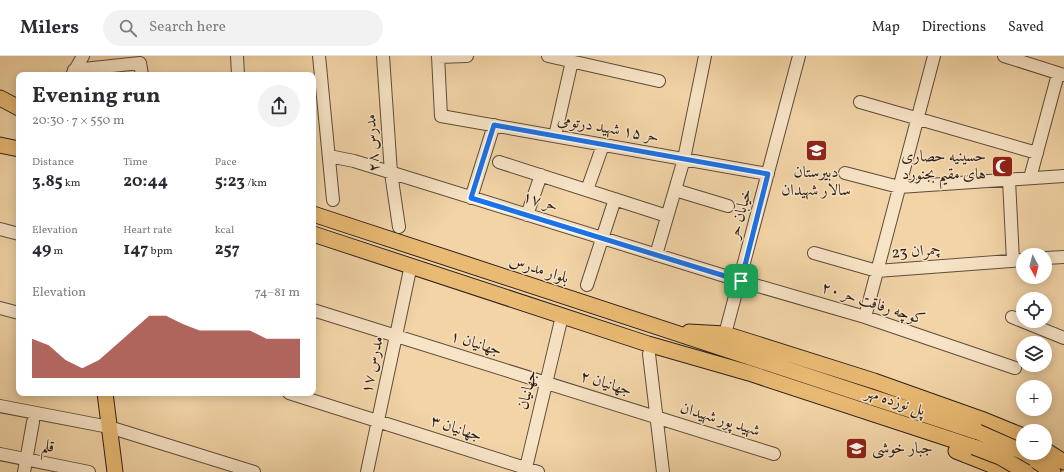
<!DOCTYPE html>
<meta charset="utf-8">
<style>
:root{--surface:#fff;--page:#f2f2f3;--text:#2b2b33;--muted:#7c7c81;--line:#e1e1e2;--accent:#8f2418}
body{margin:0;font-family:Vollkorn,Amiri,serif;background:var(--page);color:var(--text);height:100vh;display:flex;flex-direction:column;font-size:15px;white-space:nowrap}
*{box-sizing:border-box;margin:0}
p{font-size:13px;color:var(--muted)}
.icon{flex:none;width:22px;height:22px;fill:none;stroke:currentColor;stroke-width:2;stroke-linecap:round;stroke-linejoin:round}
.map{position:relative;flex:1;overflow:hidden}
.details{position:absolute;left:16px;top:16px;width:300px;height:324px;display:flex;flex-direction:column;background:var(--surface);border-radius:8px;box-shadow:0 2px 10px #0003}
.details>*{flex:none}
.needle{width:26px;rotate:173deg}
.tools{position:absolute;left:1016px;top:192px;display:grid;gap:8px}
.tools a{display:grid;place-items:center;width:36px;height:36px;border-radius:50%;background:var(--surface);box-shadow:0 2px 10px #0003;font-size:20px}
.pin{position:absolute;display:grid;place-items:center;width:34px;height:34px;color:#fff;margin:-17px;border-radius:8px;box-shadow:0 2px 6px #0006}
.round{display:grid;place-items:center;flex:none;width:42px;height:42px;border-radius:21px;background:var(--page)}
.summary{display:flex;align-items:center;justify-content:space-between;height:68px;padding:0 16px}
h1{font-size:22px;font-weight:700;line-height:30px}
.metrics{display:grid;grid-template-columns:repeat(3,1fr);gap:6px;height:68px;padding:4px 16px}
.metrics div{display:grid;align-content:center}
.metrics b{font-size:17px;font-weight:700}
.metrics small{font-size:11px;font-weight:400}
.metrics p{font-size:11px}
.chart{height:112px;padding:8px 16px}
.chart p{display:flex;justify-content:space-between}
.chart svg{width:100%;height:72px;margin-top:4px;fill:var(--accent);opacity:.7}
header{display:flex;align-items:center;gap:24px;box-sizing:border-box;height:56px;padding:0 20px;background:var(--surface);border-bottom:1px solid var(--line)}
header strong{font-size:19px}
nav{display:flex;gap:22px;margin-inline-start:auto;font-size:14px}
.search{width:280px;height:36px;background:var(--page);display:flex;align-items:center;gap:10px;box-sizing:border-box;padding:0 14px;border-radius:22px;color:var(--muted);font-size:15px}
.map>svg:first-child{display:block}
</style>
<header>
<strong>Milers</strong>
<div class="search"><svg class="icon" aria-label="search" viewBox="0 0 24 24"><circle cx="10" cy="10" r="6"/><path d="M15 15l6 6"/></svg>Search here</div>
<nav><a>Map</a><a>Directions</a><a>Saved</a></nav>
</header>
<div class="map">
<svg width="1064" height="416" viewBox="0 0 1064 416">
<rect width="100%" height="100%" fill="#f2d4a6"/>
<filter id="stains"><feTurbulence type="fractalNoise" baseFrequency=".005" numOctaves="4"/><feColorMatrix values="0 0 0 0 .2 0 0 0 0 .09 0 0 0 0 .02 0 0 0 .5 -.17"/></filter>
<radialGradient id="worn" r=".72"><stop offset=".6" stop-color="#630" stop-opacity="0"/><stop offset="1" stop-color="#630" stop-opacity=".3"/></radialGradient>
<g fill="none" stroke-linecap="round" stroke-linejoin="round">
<defs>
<path id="minor" d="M237,0L238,19
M319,0L333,144
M383,0L391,117L399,171
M438,0L441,60L768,118
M548,0L659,25
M1004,0L1064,19
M438,1L467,0
M74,14L140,7L142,19
M72,19L83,0
M860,46L1037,97
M555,80L572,5
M329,100L354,105L741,225L865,261L1015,312
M499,106L667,160
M845,117L899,131L1064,120
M1030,122L1058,18
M1009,124L1013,205
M587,134L603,89
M675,134L728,150
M471,142L494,69
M527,159L541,119
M0,173L19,178
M814,197L877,215L1023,204
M656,199L684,103L705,0
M1045,202L1064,201
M587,229L615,143
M0,252L19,257
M313,254L774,398
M865,261L934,0
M1012,261L1064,282
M725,278L799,0
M649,298L663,416
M289,337L538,416
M0,350L109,371L254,416
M0,398L89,416
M24,416L33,366
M367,416L411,209
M525,416L562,260"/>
<path id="major" d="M0,42L19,52
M0,89L19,93
M313,158L978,376
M313,178L648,288L749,317L974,391
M689,276L725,278L757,288L874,325L981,363L1023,380
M105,337L115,416
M1045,394L1064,406
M956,395L1009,416
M1024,397L1053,416"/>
</defs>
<use href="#minor" stroke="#5d4c3c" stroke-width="14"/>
<use href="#major" stroke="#2b1f18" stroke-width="17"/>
<use href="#minor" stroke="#f7e3c5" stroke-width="12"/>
<use href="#major" stroke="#e9ba73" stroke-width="15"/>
<defs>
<path id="major-bridge" d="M978,376L1023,396
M974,391L1000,401L1026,416"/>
</defs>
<use href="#major-bridge" stroke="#2b1f18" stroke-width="17" stroke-linecap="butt"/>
<use href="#major-bridge" stroke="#e9ba73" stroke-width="15"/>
</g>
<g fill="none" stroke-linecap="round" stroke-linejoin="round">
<defs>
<path id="route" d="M494,69L768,118L741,225L471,142Z"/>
</defs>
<use href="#route" stroke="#fff" stroke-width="8"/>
<use href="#route" stroke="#1a73e8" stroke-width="5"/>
</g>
<defs>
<symbol id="school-square" viewBox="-11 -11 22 22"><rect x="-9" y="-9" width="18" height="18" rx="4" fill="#8f2418" stroke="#f7e3c5"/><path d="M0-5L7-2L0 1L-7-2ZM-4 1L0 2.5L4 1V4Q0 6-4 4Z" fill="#fff"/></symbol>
<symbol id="mosque-square" viewBox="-11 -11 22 22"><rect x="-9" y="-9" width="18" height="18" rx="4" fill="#8f2418" stroke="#f7e3c5"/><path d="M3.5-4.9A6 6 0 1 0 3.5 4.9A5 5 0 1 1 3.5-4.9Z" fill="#fff"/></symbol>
</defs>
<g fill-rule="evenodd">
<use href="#school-square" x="804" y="82" width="25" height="25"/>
<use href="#mosque-square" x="990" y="98" width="25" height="25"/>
<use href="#school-square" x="844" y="380" width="25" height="25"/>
</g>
<g text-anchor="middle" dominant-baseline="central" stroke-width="3" stroke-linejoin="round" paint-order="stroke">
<g font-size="16" fill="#2b1f18" stroke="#f7e3c5">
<text transform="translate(608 73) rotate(10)">حر ۱۵ شهید درتومی</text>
<text transform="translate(373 87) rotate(-94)">مدرس ۲۸</text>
<text transform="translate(540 146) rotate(17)">حر ۱۷</text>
<text transform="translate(741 158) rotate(-75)">خیابان حر</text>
<text transform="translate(916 196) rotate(-4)">چمران 23</text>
<text transform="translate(539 214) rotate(18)">بلوار مدرس</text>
<text transform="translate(873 248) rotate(18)">کوچه رفاقت حر ۲۰</text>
<text transform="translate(476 288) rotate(17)">جهانیان ۱</text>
<text transform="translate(373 309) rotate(-78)">مدرس ۱۷</text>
<text transform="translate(606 328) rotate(17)">جهانیان ۲</text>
<text transform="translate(528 334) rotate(-76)">جهانیان</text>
<text transform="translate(895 346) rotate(18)">پل نوزده مهر</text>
<text transform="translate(720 364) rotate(17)">شهید پور شهیدان</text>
<text transform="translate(456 373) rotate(18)">جهانیان ۳</text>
<text transform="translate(48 391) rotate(11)">قلم</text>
</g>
<g font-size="16" fill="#2b1f18" stroke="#f7e3c5" text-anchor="end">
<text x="986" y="101">حسینیه حصاری<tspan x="986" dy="18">های مقیم بجنورد</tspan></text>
<text x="816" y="117" text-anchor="middle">دبیرستان<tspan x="816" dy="18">سالار شهیدان</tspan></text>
<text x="872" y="393" text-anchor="start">جبار خوشی</text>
</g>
</g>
<rect width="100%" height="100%" filter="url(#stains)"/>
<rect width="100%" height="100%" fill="url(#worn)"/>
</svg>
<div class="tools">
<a><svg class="needle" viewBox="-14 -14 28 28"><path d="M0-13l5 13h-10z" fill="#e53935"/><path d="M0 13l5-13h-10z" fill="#7c7c81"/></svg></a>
<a><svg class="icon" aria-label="locate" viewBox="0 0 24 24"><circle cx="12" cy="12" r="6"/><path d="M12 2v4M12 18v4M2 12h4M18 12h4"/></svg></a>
<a><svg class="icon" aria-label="layers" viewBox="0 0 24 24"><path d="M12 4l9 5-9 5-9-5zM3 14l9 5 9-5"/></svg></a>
<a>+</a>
<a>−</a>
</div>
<div class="pin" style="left:741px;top:225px;background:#1e9e55"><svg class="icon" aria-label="arrive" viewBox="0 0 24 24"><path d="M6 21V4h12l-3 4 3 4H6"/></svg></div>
<section class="details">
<div class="summary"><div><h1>Evening run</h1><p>20:30 · 7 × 550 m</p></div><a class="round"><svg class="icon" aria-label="share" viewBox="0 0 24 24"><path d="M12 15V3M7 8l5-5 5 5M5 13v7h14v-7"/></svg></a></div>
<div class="metrics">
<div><p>Distance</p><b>3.85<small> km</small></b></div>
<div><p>Time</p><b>20:44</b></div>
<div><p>Pace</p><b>5:23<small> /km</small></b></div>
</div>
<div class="metrics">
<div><p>Elevation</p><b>49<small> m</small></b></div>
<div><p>Heart rate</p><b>147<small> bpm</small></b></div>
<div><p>kcal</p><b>257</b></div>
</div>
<div class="chart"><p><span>Elevation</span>74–81 m</p>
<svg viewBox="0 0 160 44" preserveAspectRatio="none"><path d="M0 44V20L10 24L20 33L30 38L40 33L50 24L60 15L70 6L80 6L90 11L100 15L110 15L120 15L130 15L140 20L150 20L160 20V44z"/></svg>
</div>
</section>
</div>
